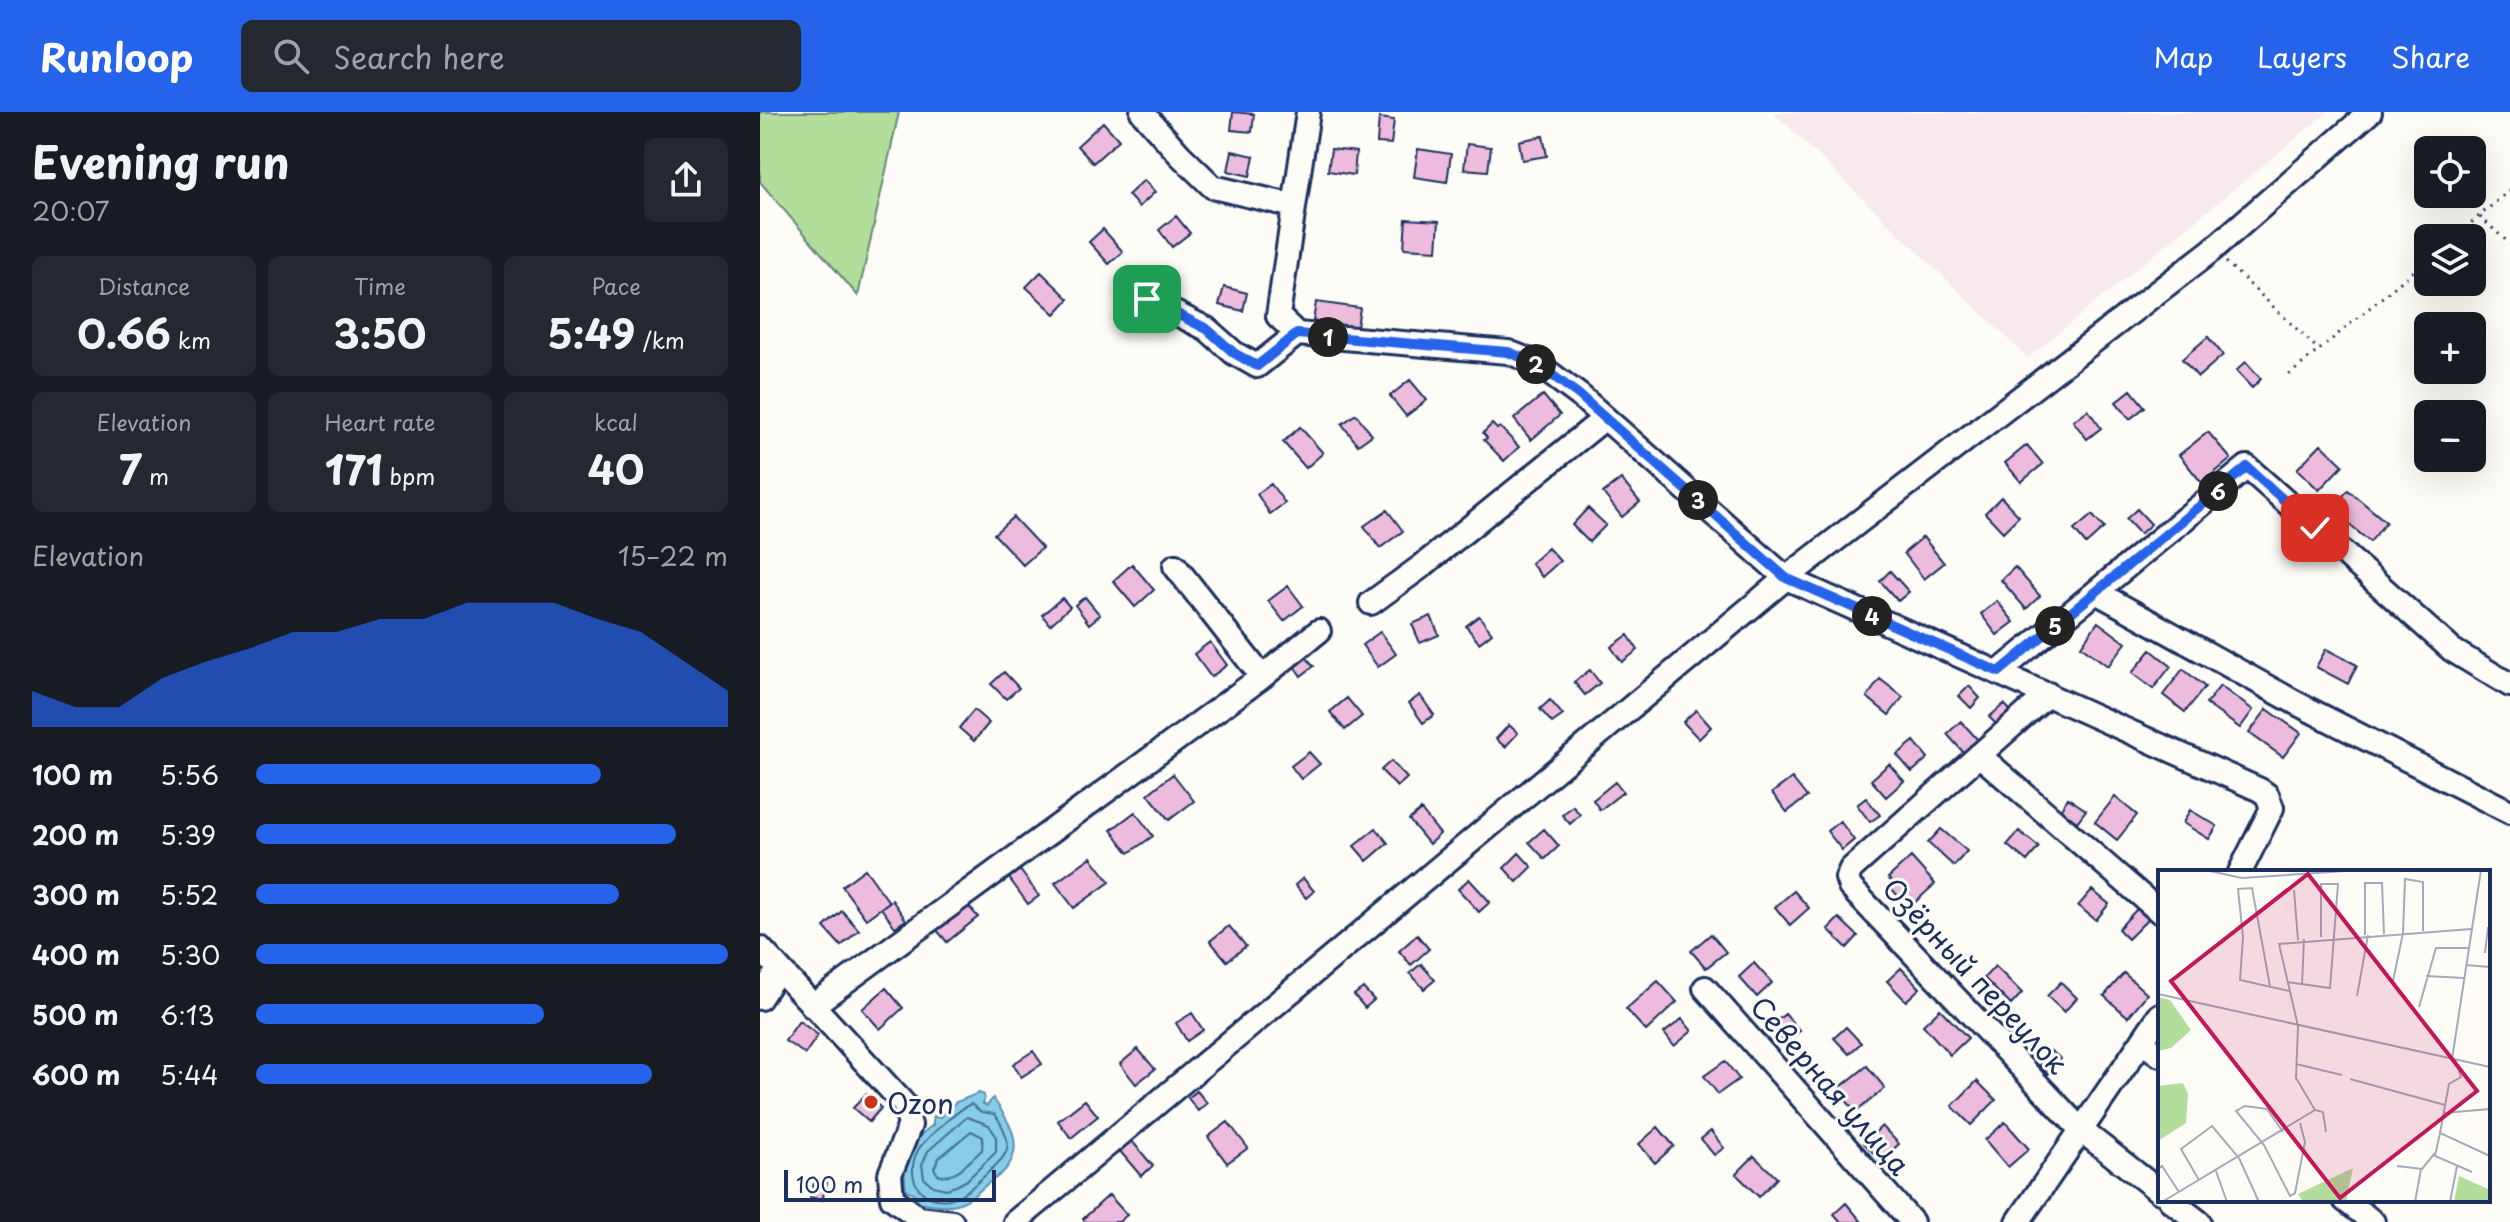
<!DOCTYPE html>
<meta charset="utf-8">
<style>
:root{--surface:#171b24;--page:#242831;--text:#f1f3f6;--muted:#9ea1a6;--accent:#2563eb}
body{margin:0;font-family:"Playpen Sans",sans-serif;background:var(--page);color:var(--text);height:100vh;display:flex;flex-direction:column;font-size:30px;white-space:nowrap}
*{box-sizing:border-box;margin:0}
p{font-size:26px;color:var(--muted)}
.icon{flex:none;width:44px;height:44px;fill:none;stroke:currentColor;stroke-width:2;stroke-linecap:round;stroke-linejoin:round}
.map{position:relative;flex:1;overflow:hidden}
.details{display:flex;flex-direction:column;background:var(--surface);width:760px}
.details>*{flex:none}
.controls{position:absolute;left:1654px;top:24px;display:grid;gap:16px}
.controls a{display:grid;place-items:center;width:72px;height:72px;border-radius:12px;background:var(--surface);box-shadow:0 8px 32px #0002;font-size:40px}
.scale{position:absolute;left:24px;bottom:20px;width:212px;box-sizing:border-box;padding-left:8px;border:4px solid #1b2f5e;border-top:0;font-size:22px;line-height:28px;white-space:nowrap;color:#1b2f5e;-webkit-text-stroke:6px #fdfcf7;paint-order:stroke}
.pin{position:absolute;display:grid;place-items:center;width:68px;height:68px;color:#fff;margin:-34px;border-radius:16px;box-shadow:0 4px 12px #0006}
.km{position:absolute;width:40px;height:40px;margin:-20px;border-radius:50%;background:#222;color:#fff;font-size:22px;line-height:40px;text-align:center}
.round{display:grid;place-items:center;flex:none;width:84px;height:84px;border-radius:12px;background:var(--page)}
.headline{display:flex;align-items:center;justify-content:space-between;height:136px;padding:0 32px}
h1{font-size:44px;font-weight:700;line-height:60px}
.figures{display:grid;grid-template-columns:repeat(3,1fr);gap:12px;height:136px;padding:8px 32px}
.figures div{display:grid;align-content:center;border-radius:12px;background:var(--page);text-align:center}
.figures b{font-size:40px;font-weight:700}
.figures small{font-size:22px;font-weight:400}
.figures p{font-size:22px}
.chart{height:224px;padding:16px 32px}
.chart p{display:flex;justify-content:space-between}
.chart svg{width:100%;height:144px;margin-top:8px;fill:var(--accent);opacity:.7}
ul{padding:0 32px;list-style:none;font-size:26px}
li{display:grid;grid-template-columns:128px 96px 1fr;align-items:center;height:60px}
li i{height:20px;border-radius:10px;background:var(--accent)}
header{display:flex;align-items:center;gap:48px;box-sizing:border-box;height:112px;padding:0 40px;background:var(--accent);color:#fff}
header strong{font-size:38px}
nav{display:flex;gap:44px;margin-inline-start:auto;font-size:28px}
.search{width:560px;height:72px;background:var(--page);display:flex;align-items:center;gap:20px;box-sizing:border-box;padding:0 28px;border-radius:12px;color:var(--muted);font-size:30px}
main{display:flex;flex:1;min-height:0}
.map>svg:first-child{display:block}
</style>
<header>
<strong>Runloop</strong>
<div class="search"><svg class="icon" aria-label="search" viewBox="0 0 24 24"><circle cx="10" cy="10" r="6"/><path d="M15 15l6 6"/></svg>Search here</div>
<nav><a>Map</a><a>Layers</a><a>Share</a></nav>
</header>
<main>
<section class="details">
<div class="headline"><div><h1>Evening run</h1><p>20:07</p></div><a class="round"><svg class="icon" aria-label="share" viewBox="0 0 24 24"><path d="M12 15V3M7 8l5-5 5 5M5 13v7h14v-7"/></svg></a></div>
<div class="figures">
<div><p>Distance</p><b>0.66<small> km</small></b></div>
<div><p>Time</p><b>3:50</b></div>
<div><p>Pace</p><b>5:49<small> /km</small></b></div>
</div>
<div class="figures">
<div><p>Elevation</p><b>7<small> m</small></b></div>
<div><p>Heart rate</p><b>171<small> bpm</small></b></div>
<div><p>kcal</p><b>40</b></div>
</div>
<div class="chart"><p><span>Elevation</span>15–22 m</p>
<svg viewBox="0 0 160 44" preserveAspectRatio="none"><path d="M0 44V33L10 38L20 38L30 29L40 24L50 20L60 15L70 15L80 11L90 11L100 6L110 6L120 6L130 11L140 15L150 24L160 33V44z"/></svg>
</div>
<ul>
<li><b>100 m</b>5:56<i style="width:73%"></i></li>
<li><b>200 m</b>5:39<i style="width:89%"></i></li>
<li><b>300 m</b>5:52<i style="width:77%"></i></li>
<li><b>400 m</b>5:30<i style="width:100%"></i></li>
<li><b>500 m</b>6:13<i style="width:61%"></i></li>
<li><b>600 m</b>5:44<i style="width:84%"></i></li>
</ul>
</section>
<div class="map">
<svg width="1750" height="1110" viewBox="0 0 1750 1110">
<rect width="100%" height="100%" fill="#fdfcf7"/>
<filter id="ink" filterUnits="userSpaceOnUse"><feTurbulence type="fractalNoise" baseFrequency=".0125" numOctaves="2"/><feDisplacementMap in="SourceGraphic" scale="16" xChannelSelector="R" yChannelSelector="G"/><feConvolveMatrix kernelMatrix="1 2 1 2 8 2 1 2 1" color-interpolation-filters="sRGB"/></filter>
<g filter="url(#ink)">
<path fill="#f8e9ef" d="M1013,0H1568L1268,246Z"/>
<path fill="#b2dd9b" stroke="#66867c" stroke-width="2" d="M0,0H139L98,184L0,70Z"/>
<path fill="#87cde8" stroke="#5c8eb1" stroke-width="2" d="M219,981L224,983L223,992L227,994L233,986C249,1009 266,1034 245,1058C240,1064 232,1068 226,1073C202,1096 190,1096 159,1090L154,1081L146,1078C142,1043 144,1034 173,1013V1004L179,1006L196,990Z"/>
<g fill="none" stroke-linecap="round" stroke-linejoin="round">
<path stroke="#466e95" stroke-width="2" d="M211,992L221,1000L235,1002C259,1039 246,1043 220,1068C211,1076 203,1084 189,1087C160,1092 145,1065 157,1040C162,1029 199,997 211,992Z
M207,1005L229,1013L236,1024V1040L207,1068L196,1074L186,1077L173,1074L164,1066L162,1053L168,1039Z
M211,1019L223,1025L222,1038C209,1049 196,1067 178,1063L174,1056L179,1046Z"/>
</g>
<path fill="#edbcdc" stroke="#1b2f5e" stroke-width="2" d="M473,0L494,2L492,20L471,18Z
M619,6L634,8L631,32L617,31Z
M343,10L359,28L333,51L317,34Z
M783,24L787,44L762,48L759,29Z
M707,32L731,35L728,59L704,57Z
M571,37L596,40L594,63L568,59Z
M658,37L691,42L687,70L654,65Z
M472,39L494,44L490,64L468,59Z
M384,68L395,80L379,95L368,83Z
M416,104L430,121L412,135L399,118Z
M646,107L679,109L677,138L644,136Z
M343,117L363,140L349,152L329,130Z
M281,160L309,187L295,202L266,175Z
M464,175L487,181L483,199L459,193Z
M556,190L600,196L597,215L553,209Z
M1448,225L1463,243L1438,265L1422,247Z
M1486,250L1501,267L1492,276L1476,259Z
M650,268L667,288L646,304L630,284Z
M1371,278L1385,295L1370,307L1356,290Z
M783,283L800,303L771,328L754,307Z
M1328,298L1341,316L1327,327L1313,309Z
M596,302L612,323L598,333L582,312Z
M732,312L737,317L740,315L759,335L744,349L724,328L727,326L723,321Z
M540,315L563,341L546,356L523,330Z
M1448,320L1471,347L1442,371L1419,343Z
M1561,332L1583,353L1559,378L1537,357Z
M1267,333L1283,352L1261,370L1245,351Z
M861,367L880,390L862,405L843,381Z
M511,372L525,391L510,402L497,382Z
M1588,378L1626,410L1610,430L1572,398Z
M1241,385L1259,404L1243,420L1225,401Z
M828,396L846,413L829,430L812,413Z
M1377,397L1391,412L1380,422L1366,407Z
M627,398L643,419L620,436L604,414Z
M1332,403L1344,416L1326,432L1314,418Z
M253,405L282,436L263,453L234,422Z
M1163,425L1184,451L1164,467L1144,441Z
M788,436L800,449L782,465L771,451Z
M372,452L394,478L375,495L353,469Z
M1255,455L1280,484L1266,497L1241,468Z
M1130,459L1149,480L1138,489L1120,469Z
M528,474L543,494L524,509L508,489Z
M325,485L340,503L329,512L315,493Z
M302,486L310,495L290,513L282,503Z
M1237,489L1254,510L1237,523L1221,502Z
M671,504L679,523L660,531L652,512Z
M719,504L732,521L719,531L706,514Z
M1338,510L1366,531L1348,554L1321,534Z
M620,520L636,542L618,555L602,533Z
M868,523L878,538L862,550L851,535Z
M450,530L467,553L451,565L434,542Z
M1566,537L1597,553L1588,572L1556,555Z
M1391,538L1411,554L1393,577L1372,561Z
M546,545L554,554L541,564L534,554Z
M1423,557L1445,575L1425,600L1403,583Z
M830,558L840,571L825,583L814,570Z
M244,560L259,576L246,587L231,572Z
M1120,567L1143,585L1129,603L1107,585Z
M1209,574L1220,586L1211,596L1199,584Z
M1460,574L1493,598L1480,616L1446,592Z
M660,583L674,603L663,611L649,591Z
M587,586L602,604L585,618L570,600Z
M790,588L803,603L792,611L780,597Z
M1244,592L1251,599L1236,612L1229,605Z
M1507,597L1541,621L1523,645L1489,621Z
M214,598L229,611L214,629L199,616Z
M936,598L951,615L939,627L923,610Z
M1201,609L1218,628L1204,641L1187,622Z
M749,613L758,621L745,635L736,627Z
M1154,629L1168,646L1152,660L1137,643Z
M549,640L560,652L541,667L531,654Z
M631,649L647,666L637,675L621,658Z
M1129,652L1144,669L1126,685L1111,668Z
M413,662L434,689L409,708L388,682Z
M1032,666L1047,685L1027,700L1012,681Z
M855,670L863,680L840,698L833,688Z
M1355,685L1377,703L1357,728L1335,710Z
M1106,686L1120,703L1110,710L1097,693Z
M1308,686L1326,698L1317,710L1300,698Z
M813,694L820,703L810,712L802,703Z
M661,698L680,722L669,732L649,708Z
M1430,698L1457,714L1449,727L1423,711Z
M375,700L393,724L369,741L351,718Z
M1080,709L1094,728L1082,738L1067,719Z
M616,716L628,731L607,749L594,734Z
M784,717L799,734L785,747L769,730Z
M1181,717L1207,739L1194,754L1168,731Z
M1259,719L1279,735L1267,749L1247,733Z
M759,741L772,755L757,770L744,756Z
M331,745L350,770L314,796L295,771Z
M1151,745L1175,772L1152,793L1146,786L1143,790L1131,776L1135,773L1128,766Z
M105,757L129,790L106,807L82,774Z
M260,758L279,784L268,792L249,766Z
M543,766L554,779L546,786L535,773Z
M709,767L730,790L719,800L698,777Z
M1332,778L1349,792L1336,808L1318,794Z
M1034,779L1049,796L1030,813L1015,795Z
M132,788L146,808L135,815L121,796Z
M206,791L218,805L187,830L175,816Z
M1377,797L1388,807L1368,827L1358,817Z
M82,799L99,818L81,834L64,815Z
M1079,806L1098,824L1087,836L1068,817Z
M469,814L486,834L467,849L450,829Z
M951,822L966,840L946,856L931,839Z
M657,823L669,837L651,853L639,839Z
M994,851L1012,871L997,885L979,865Z
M661,852L675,868L664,877L650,861Z
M1235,854L1262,881L1251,893L1224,866Z
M1141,856L1160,876L1146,889L1127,869Z
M1364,861L1387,882L1368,905L1344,884Z
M898,869L917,890L886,919L866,897Z
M1301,870L1317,886L1304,900L1287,884Z
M126,876L143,896L120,917L102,897Z
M603,876L614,888L605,896L594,883Z
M1180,897L1208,926L1190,943L1163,913Z
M432,901L443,918L427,929L416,911Z
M1025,902L1040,919L1026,931L1010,914Z
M922,907L932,919L914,934L904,921Z
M39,909L58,923L45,942L25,929Z
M1086,915L1101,931L1089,942L1074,926Z
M378,937L395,957L376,972L360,952Z
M273,939L282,952L261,965L253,952Z
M1291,939L1301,947L1288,962L1279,953Z
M965,949L979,967L958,982L944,964Z
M1107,954L1125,976L1096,1000L1077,978Z
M1217,969L1236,988L1211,1013L1192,994Z
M437,979L447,991L438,999L428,986Z
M106,982L121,996L109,1010L93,996Z
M325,988L338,1004L311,1026L298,1009Z
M468,1010L488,1036L467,1051L448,1025Z
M1245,1010L1269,1037L1248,1055L1225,1028Z
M1122,1014L1139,1032L1121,1049L1104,1031Z
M898,1015L914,1034L895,1051L879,1032Z
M951,1019L964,1036L954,1043L941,1027Z
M371,1028L393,1054L381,1064L359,1038Z
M994,1044L1017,1066L999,1085L976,1062Z
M55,1068L67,1071L62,1088L50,1085Z
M349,1083L367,1103L359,1110H325L323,1107Z
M1086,1091L1102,1110H1081L1074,1102Z"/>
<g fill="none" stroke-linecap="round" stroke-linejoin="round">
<defs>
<path id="minor" d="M382,0L420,43L453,75L534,94
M548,0L518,204L537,222L748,240L776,251L819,283L1026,466L1500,678L1507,683L1512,696L1480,760
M387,187L447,217L474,241L497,254L537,222
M415,454L502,565
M1336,480L1538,592L1750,700
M611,491L662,454L845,306
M1239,560L1487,355L1692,538L1750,573
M1288,582L1091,757L1087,766L1090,775L1322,1019L1400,1080
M1219,643L1400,800
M0,836L144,992L150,1013L130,1062L132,1086L159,1106L192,1110
M945,876L1152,1110
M0,886L18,858
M52,894L502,565L559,519
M1382,930L1400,943
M1410,1088L1439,1110
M1585,1088L1613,1110
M255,1110L1026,466L1452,138L1610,0
M1258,1110L1400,903"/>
</defs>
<use href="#minor" stroke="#1b2f5e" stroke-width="28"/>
<path stroke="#1b2f5e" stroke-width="3" stroke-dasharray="2 6" stroke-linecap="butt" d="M1720,105L1750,132
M1693,126L1750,78
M1466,150L1559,238
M1529,263L1668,147"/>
<use href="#minor" stroke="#fdfcf7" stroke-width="22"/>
</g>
</g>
<g fill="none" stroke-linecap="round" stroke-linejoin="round" filter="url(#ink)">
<defs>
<path id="route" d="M387,187L447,217L474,241L497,254L537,222L748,240L776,251L819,283L1026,466L1239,560L1487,355L1555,416"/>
</defs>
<use href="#route" stroke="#fff" stroke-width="16"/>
<use href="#route" stroke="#2563eb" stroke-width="10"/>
</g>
<circle fill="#c8321e" stroke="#fdfcf7" stroke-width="3" cx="111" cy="990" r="8"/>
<g text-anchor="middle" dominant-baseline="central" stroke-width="6" stroke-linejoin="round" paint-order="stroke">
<g font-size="28" fill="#1b2f5e" stroke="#fdfcf7">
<text transform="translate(1216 863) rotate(47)">Озёрный переулок</text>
<text transform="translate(1071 973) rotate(49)">Северная улица</text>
</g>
<g font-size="28" fill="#1b2f5e" stroke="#fdfcf7" text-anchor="start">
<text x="127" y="990">Ozon</text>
</g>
</g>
<g transform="translate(1398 758)">
<rect width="332" height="332" fill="#fdfcf7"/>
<path d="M0,127L12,130L33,160L13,178L0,181ZM25,213L30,224L28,253L0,271V216ZM195,298L188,332H145L140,324ZM301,306L332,320V332H296Z" fill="#b2dd9b"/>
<path fill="none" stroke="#a3aaba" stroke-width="2" d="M47,0L84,8L202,0M136,20L140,70M207,65V13H224L226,64M327,83L330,57M308,95L332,97M268,106L306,108M235,111L245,63L247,9L265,12V61M129,112L172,118L180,14H163V67M144,115L146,69M112,116L94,18L80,19L85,67L82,110L131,121M0,124L332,197M199,126L210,65M261,137L278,78H310M294,189L323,0M297,190L303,207L291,214L282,263L332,286M138,194L184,205M192,209L287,235M286,243L332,239M125,262L109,239L87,236L78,241L106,275L132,326L137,323L147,272L142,253M168,262L165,242L157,240L138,208L140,156L121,74L313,59M282,263L277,286L314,302M239,296L264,299L277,283M0,299L4,296L21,322M58,301L69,332M41,310L23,279L54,256L81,288L101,332M4,332L157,240M257,332L263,299M292,332L299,296"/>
<path fill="#c2185b" fill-opacity="0.15" stroke="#c2185b" stroke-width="4" d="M150,4L319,221L182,328L13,111Z"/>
<rect width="332" height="332" fill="none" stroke="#1b2f5e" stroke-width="4"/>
</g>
</svg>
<div class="controls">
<a><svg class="icon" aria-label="locate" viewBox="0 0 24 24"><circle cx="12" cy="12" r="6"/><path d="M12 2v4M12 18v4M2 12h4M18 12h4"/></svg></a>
<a><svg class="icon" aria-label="layers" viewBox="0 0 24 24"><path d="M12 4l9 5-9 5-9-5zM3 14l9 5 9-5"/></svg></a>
<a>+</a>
<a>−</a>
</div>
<div class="scale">100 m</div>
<div class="pin" style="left:387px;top:187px;background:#1e9e55"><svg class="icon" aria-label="arrive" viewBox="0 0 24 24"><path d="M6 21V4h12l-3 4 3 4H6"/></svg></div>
<div class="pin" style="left:1555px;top:416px;background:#d93025"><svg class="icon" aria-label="check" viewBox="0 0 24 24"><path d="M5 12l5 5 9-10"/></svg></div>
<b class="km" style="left:568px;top:225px">1</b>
<b class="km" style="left:776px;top:252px">2</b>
<b class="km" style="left:938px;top:388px">3</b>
<b class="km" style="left:1112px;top:504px">4</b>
<b class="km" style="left:1295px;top:514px">5</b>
<b class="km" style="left:1458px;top:379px">6</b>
</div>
</main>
